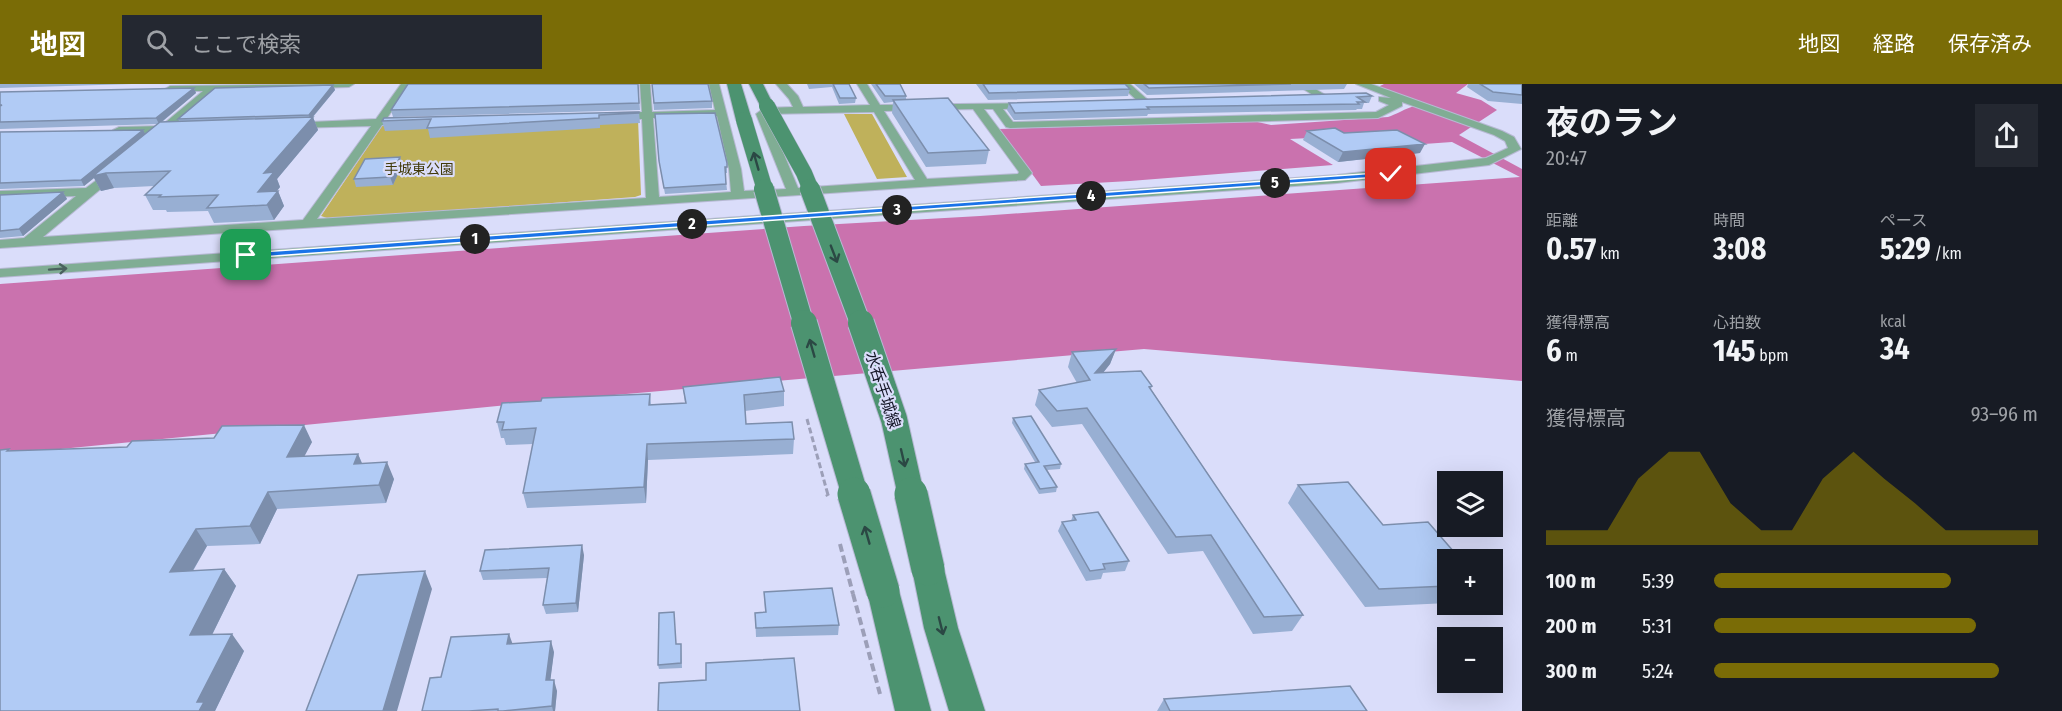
<!DOCTYPE html>
<html lang="ja">
<meta charset="utf-8">
<style>
:root{--surface:#171b24;--page:#242831;--text:#f1f3f6;--muted:#9ea1a6;--accent:#7a6c06}
body{margin:0;font-family:"Fira Sans Condensed","Noto Sans JP",sans-serif;background:var(--page);color:var(--text);height:100vh;display:flex;flex-direction:column;font-size:22px;white-space:nowrap}
*{box-sizing:border-box;margin:0}
p{font-size:20px;color:var(--muted)}
.icon{flex:none;width:33px;height:33px;fill:none;stroke:currentColor;stroke-width:2;stroke-linecap:round;stroke-linejoin:round}
.map{position:relative;flex:1;overflow:hidden}
.panel{display:flex;flex-direction:column;background:var(--surface);width:540px}
.panel>*{flex:none}
.buttons{position:absolute;left:1437px;top:387px;display:grid;gap:12px}
.buttons a{display:grid;place-items:center;width:66px;height:66px;border-radius:0px;background:var(--surface);box-shadow:0 6px 24px #0002;font-size:30px}
.pin{position:absolute;display:grid;place-items:center;width:51px;height:51px;color:#fff;margin:-26px;border-radius:12px;box-shadow:0 3px 9px #0006}
.km{position:absolute;width:30px;height:30px;margin:-15px;border-radius:50%;background:#222;color:#fff;font-size:16px;line-height:30px;text-align:center}
.round{display:grid;place-items:center;flex:none;width:63px;height:63px;border-radius:0px;background:var(--page)}
.overview{display:flex;align-items:center;justify-content:space-between;height:102px;padding:0 24px}
h1{font-size:33px;font-weight:700;line-height:45px}
.metrics{display:grid;grid-template-columns:repeat(3,1fr);gap:9px;height:102px;padding:6px 24px}
.metrics div{display:grid;align-content:center}
.metrics b{font-size:30px;font-weight:700}
.metrics small{font-size:16px;font-weight:400}
.metrics p{font-size:16px}
.chart{height:168px;padding:12px 24px}
.chart p{display:flex;justify-content:space-between}
.chart svg{width:100%;height:108px;margin-top:6px;fill:var(--accent);opacity:.7}
ul{padding:0 24px;list-style:none;font-size:20px}
li{display:grid;grid-template-columns:96px 72px 1fr;align-items:center;height:45px}
li i{height:15px;border-radius:8px;background:var(--accent)}
header{display:flex;align-items:center;gap:36px;box-sizing:border-box;height:84px;padding:0 30px;background:var(--accent);color:#fff}
header strong{font-size:28px}
nav{display:flex;gap:33px;margin-inline-start:auto;font-size:21px}
.search{width:420px;height:54px;background:var(--page);display:flex;align-items:center;gap:15px;box-sizing:border-box;padding:0 21px;border-radius:0px;color:var(--muted);font-size:22px}
main{display:flex;flex:1;min-height:0}
.map>svg:first-child{display:block}
</style>
<header>
<strong>地図</strong>
<div class="search"><svg class="icon" aria-label="search" viewBox="0 0 24 24"><circle cx="10" cy="10" r="6"/><path d="M15 15l6 6"/></svg>ここで検索</div>
<nav><a>地図</a><a>経路</a><a>保存済み</a></nav>
</header>
<main>
<div class="map">
<svg width="1522" height="627" viewBox="0 0 1522 627">
<rect width="100%" height="100%" fill="#daddfa"/>
<path fill="#bfb15b" d="M844,30H872L907,93L877,95Z
M638,35L641,111L635,113L330,135L321,132L382,42Z"/>
<path fill="#ca72ae" d="M1384,0H1468L1456,9L1481,16L1497,26L1459,51L1522,85V297L1144,265L557,316L0,371V200L804,142L980,132L1520,93L1452,58L1410,61L1348,52L1290,55L1333,81L1130,97L1041,102L999,45L1253,37L1271,41L1388,33C1405,27 1407,22 1426,20L1378,3Z"/>
<g fill="none" stroke-linecap="round" stroke-linejoin="round">
<defs>
<path id="street" d="M354,0L349,3L215,7L174,42L179,43V47L160,51L155,49H119L113,46L119,43L161,42L203,7H166L165,5L170,2Z
M401,0H411L387,34H406L411,37L406,40L382,41L317,135L646,114L642,35H617L612,32L617,29L642,28L640,0H650L652,28L715,26L709,0H719L741,85L744,107L786,105L756,30L764,24L793,23L789,15L776,0H787L798,12L803,23L870,21L857,0H867L880,21L1035,19L1036,21L1031,24L1003,25L1013,38L1376,28L1389,21L1379,17V13L1391,14L1356,0H1371L1502,47L1514,53L1521,65L1489,81L1337,99L0,193V185L1337,91L1486,74L1508,64L1505,57L1494,51L1402,18V22L1378,34L1010,44L1006,43L993,25H984L1032,89L1025,96L0,164V156L24,154L76,112L0,115V107L86,104L117,81L123,85L121,88L43,153L303,136L371,42L293,44L289,43V39L376,35ZM973,25L1019,88L1018,90L927,95L884,27ZM874,28L915,96L798,104L767,30ZM717,32L729,85L731,108L659,113L653,34Z
M1119,0H1130L1149,17L1140,19Z
M1295,0H1307L1327,12L1318,14Z"/>
<path id="secondary" d="M727,0H741L752,36L749,39H739L736,36Z
M749,0H763L774,22L772,25H762Z
M928,472L939,476L944,485L958,544L985,627H949L924,544L912,485L917,476Z
M883,494L894,498L899,507L931,627H895L867,507L872,498Z"/>
</defs>
<use href="#street" stroke="#b7b9d4" stroke-width="2"/>
<use href="#secondary" stroke="#b7b9d4" stroke-width="2"/>
<path stroke="#9c9fb8" stroke-width="4" stroke-dasharray="8 4" stroke-linecap="butt" d="M853,510L880,610"/>
<use href="#street" fill="#80ad94" fill-rule="evenodd"/>
<use href="#secondary" fill="#4c9370" fill-rule="evenodd"/>
<defs>
<path id="secondary-bridge-far3" d="M767,22L804,89L811,106
M744,36L765,106"/>
<path id="secondary-bridge-far2" d="M764,105L804,241
M810,105L861,241"/>
<path id="secondary-bridge-far1" d="M804,239L855,411
M861,239L894,335L911,411"/>
<path id="secondary-bridge" d="M854,410L883,507
M911,410L928,485"/>
</defs>
<use href="#secondary-bridge-far3" stroke="#b7b9d4" stroke-width="17" stroke-linecap="butt"/>
<use href="#secondary-bridge-far2" stroke="#b7b9d4" stroke-width="22" stroke-linecap="butt"/>
<use href="#secondary-bridge-far1" stroke="#b7b9d4" stroke-width="28" stroke-linecap="butt"/>
<use href="#secondary-bridge" stroke="#b7b9d4" stroke-width="35" stroke-linecap="butt"/>
<path stroke="#9c9fb8" stroke-width="3" stroke-dasharray="6 3" stroke-linecap="butt" d="M807,335L828,411"/>
<path stroke="#9c9fb8" stroke-width="4" stroke-dasharray="8 4" stroke-linecap="butt" d="M827,410L828,412
M840,460L853,510"/>
<use href="#secondary-bridge-far3" stroke="#4c9370" stroke-width="16"/>
<use href="#secondary-bridge-far2" stroke="#4c9370" stroke-width="20"/>
<use href="#secondary-bridge-far1" stroke="#4c9370" stroke-width="26"/>
<use href="#secondary-bridge" stroke="#4c9370" stroke-width="33"/>
</g>
<path fill="#98afd3" d="M0,0H132L0,4Z
M638,0L640,26L393,33L391,26Z
M652,0L712,17V24L654,26Z
M807,0H849L856,14L855,19L839,20L832,3L809,5Z
M871,0H900L906,12V16L989,66L986,80L926,83L892,29L893,18L884,19Z
M976,0H1125L1130,5L1128,12L988,16Z
M1134,0H1347L1344,5L1147,11Z
M1468,0H1522V20L1488,17L1467,3Z
M333,1L335,6L313,33L318,46L277,95L280,103L277,107H278L284,122L274,136L214,139L208,127L167,128L166,126H153L145,111L154,102L114,104L101,107L94,94L84,102L0,105V48L143,46L145,50L158,40L0,45V8L194,4L196,9L162,38L179,37L178,35Z
M1372,12L1369,19H1364L1362,25H1357L1356,26L1148,30L1147,32L1014,36L1007,26L1009,19Z
M639,28L640,39L600,41V44L430,54L428,45L385,47L382,37Z
M655,30L727,79V89H725L727,106L665,110L660,83Z
M1307,47L1344,49L1420,69L1338,78L1303,56Z
M400,73L402,81L393,101L356,103L354,95Z
M63,108L67,115L23,152L0,154V111Z
M1116,265L1110,280L1103,289L1152,302L1151,305L1303,531L1292,547L1253,550L1203,467L1168,470L1082,340L1052,343L1035,321L1039,306L1077,299L1068,283L1072,268Z
M683,303L784,307V322L745,327L746,340L794,355L793,370L648,376L646,419L527,424L523,409L533,360L506,361L504,354H501L497,338L541,317L650,310L651,320L685,319Z
M1013,334L1061,380L1060,385L1047,386L1057,403L1056,408L1039,410L1024,385L1025,380L1035,378L1012,339Z
M312,358L304,372L358,370L362,379L394,395L386,419L277,425L260,460L207,462L193,487L224,485L236,502L212,551L244,567L215,627H0L9,365L11,367Z
M1298,401L1383,441L1448,476V519L1365,523L1288,419Z
M1073,431L1129,477L1125,487L1103,489L1101,495L1086,497L1058,447L1062,438L1071,437Z
M584,471L578,528L546,530L543,521L547,494L483,496L480,487Z
M764,508L839,541L838,551L756,553L755,529L765,528Z
M512,560L554,568L550,596L557,607L555,627H422Z
M677,560H681L682,584L659,585L658,581Z
M1164,615L1367,627H1157Z"/>
<path fill="#7c8eac" d="M333,1L335,6L310,36L309,31Z
M194,4L196,9L159,40L156,34Z
M313,33L318,46L277,95L280,103L266,121L258,108L264,89Z
M143,46L146,51L106,89L114,104L101,107L94,94L84,102L81,96Z
M1425,60L1420,69L1338,78L1343,68Z
M400,73L402,81L393,101L390,93Z
M278,107L284,122L274,136L267,121Z
M63,108L67,115L23,152L19,145Z
M1116,265L1110,280L1090,305L1095,289Z
M304,341L312,358L295,390L287,373Z
M647,360L648,376L646,419L644,403Z
M358,370L365,387L354,380Z
M387,378L394,395L386,419L379,401Z
M268,408L277,425L260,460L250,442Z
M196,445L207,462L182,505L170,488Z
M582,461L584,471L578,528L576,519Z
M224,485L236,502L203,569L190,551Z
M425,487L432,505L397,627H383Z
M232,550L244,567L215,627H199L197,618Z
M509,550L513,561L507,560Z
M551,557L554,568L549,607L546,596Z
M554,596L557,607L555,627H553L552,622Z"/>
<path fill="#b1cbf5" stroke="#7c8eac" stroke-width="1.5" d="M408,0H638L639,19L391,26Z
M652,0H708L712,17L654,19Z
M833,0H849L856,14H840Z
M876,0H900L906,12H885Z
M983,0H1125L1130,5L989,9Z
M1144,0H1291L1149,4Z
M1480,0H1522V11L1493,8Z
M333,1L309,31L178,35L215,4Z
M194,4L156,34L0,38V22L2,21H0V8Z
M1366,9L1372,12L1357,13L1365,18H1357L1359,20L1147,23L1149,25L1015,29L1009,19Z
M948,14L989,66L928,69L893,16Z
M639,28V29L599,31V34L427,44L431,35L382,37L384,34Z
M715,29L727,79V83H725L726,100L664,104L659,77L655,30Z
M313,33L264,89L274,88L258,108L278,107L267,121L207,124L218,111L159,113L161,111H145L170,87L106,89L93,92L160,38Z
M1335,44L1344,49L1397,46L1425,60L1343,68L1307,47Z
M143,46L81,96L0,99V48Z
M400,73L390,93L354,95L365,75Z
M63,108L19,145L0,147V111Z
M1116,265L1095,289L1141,287L1152,302L1149,303L1303,531L1264,533L1211,451L1176,453L1087,324L1057,327L1039,306L1090,296L1072,268Z
M780,293L784,307L744,311L746,340L792,338L794,355L647,360L644,403L523,409L536,344L502,346L504,338H497L502,319L541,317L542,314L650,310L649,321L686,319L683,303Z
M1031,332L1061,380L1044,382L1057,403L1040,405L1025,380L1039,378L1013,334Z
M304,341L287,373L358,370L354,380L387,378L379,401L268,408L250,442L196,445L170,488L224,485L190,551L232,550L197,618H204L199,627H0V366L9,365L7,367L127,363L132,357L214,354L222,342Z
M1348,398L1383,441L1428,438L1461,476H1448V502L1379,505L1298,401Z
M1098,428L1129,477L1103,480L1105,485L1090,487L1062,438L1076,436L1073,431Z
M582,461L576,519L543,521L549,484L480,487L485,466Z
M425,487L383,627H306L358,491Z
M832,504L839,541L756,544L755,529L766,528L764,508Z
M674,528L676,560H681V579L658,581L659,529Z
M509,550L507,560L551,557L546,596H554L552,622L503,627H498V625L469,627H422L430,594L441,593L451,553Z
M794,574L800,627H658L659,599L706,596V579Z
M1350,602L1367,627H1170L1164,615Z"/>
<defs><path id="oneway-shaft" d="M-6 0H5M1.5-3L5.5 0L1.5 3" fill="none" stroke-width="1.6" stroke-linecap="round" stroke-linejoin="round" transform="scale(1.5)"/></defs>
<g stroke="#2b4844">
<use href="#oneway-shaft" transform="translate(756 77) rotate(-106)"/>
<use href="#oneway-shaft" transform="translate(834 170) rotate(69)"/>
<use href="#oneway-shaft" transform="translate(812 264) rotate(-106)"/>
<use href="#oneway-shaft" transform="translate(903 374) rotate(77)"/>
<use href="#oneway-shaft" transform="translate(867 451) rotate(-106)"/>
<use href="#oneway-shaft" transform="translate(941 542) rotate(76)"/>
</g>
<use stroke="#4a625e" href="#oneway-shaft" transform="translate(58 185) rotate(-4)"/>
<path fill="#1a73e8" stroke="#fff" stroke-width="1.5" d="M1391,88L1393,92L246,174L242,171L246,169Z"/>
<g text-anchor="middle" dominant-baseline="central" stroke-width="4.5" stroke-linejoin="round" paint-order="stroke">
<g font-size="14" fill="#403908" stroke="#daddfa">
<text x="419" y="85">手城東公園</text>
</g>
<g font-size="16" fill="#151627" stroke="#daddfa">
<text transform="translate(883 306) rotate(72)">水呑手城線</text>
</g>
</g>
</svg>
<div class="buttons">
<a><svg class="icon" aria-label="layers" viewBox="0 0 24 24"><path d="M12 4l9 5-9 5-9-5zM3 14l9 5 9-5"/></svg></a>
<a>+</a>
<a>−</a>
</div>
<div class="pin" style="left:246px;top:171px;background:#1e9e55"><svg class="icon" aria-label="arrive" viewBox="0 0 24 24"><path d="M6 21V4h12l-3 4 3 4H6"/></svg></div>
<div class="pin" style="left:1391px;top:90px;background:#d93025"><svg class="icon" aria-label="check" viewBox="0 0 24 24"><path d="M5 12l5 5 9-10"/></svg></div>
<b class="km" style="left:475px;top:155px">1</b>
<b class="km" style="left:692px;top:140px">2</b>
<b class="km" style="left:897px;top:126px">3</b>
<b class="km" style="left:1091px;top:112px">4</b>
<b class="km" style="left:1275px;top:99px">5</b>
</div>
<section class="panel">
<div class="overview"><div><h1>夜のラン</h1><p>20:47</p></div><a class="round"><svg class="icon" aria-label="share" viewBox="0 0 24 24"><path d="M12 15V3M7 8l5-5 5 5M5 13v7h14v-7"/></svg></a></div>
<div class="metrics">
<div><p>距離</p><b>0.57<small> km</small></b></div>
<div><p>時間</p><b>3:08</b></div>
<div><p>ペース</p><b>5:29<small> /km</small></b></div>
</div>
<div class="metrics">
<div><p>獲得標高</p><b>6<small> m</small></b></div>
<div><p>心拍数</p><b>145<small> bpm</small></b></div>
<div><p>kcal</p><b>34</b></div>
</div>
<div class="chart"><p><span>獲得標高</span>93–96 m</p>
<svg viewBox="0 0 160 44" preserveAspectRatio="none"><path d="M0 44V38L10 38L20 38L30 17L40 6L50 6L60 27L70 38L80 38L90 17L100 6L110 17L120 27L130 38L140 38L150 38L160 38V44z"/></svg>
</div>
<ul>
<li><b>100 m</b>5:39<i style="width:73%"></i></li>
<li><b>200 m</b>5:31<i style="width:81%"></i></li>
<li><b>300 m</b>5:24<i style="width:88%"></i></li>
</ul>
</section>
</main>
